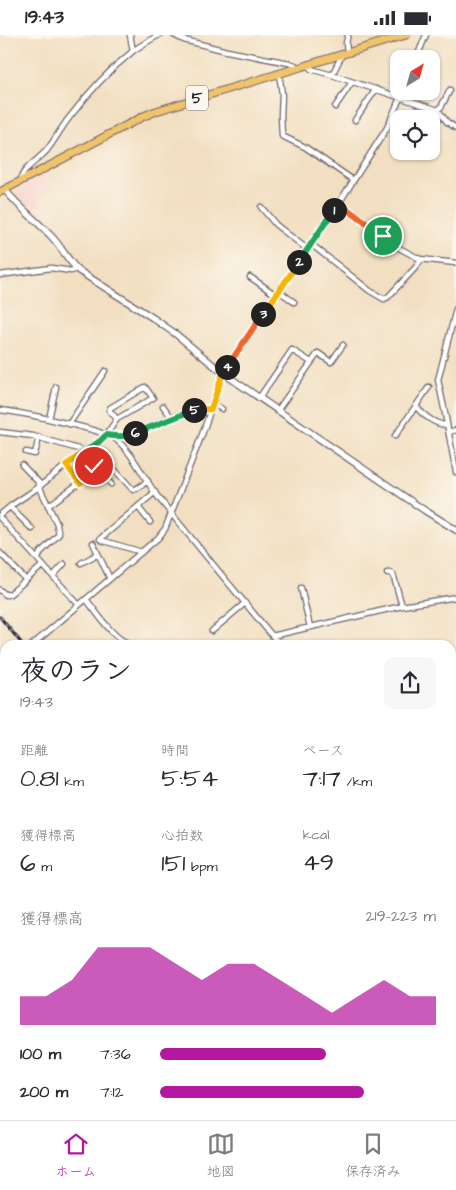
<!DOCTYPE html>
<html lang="ja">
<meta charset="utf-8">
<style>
:root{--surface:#fff;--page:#f7f7f7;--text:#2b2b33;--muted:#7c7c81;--line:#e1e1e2;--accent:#b5179e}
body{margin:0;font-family:"Architects Daughter","Klee One",sans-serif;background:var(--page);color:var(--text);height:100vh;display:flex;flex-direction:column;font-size:19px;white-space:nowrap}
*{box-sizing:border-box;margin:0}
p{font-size:16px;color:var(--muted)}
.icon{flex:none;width:28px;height:28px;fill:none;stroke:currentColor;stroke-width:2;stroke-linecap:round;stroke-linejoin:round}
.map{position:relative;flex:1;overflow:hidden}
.drawer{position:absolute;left:0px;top:605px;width:456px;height:480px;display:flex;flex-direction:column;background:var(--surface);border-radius:15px 15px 0 0;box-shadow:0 1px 4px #0004}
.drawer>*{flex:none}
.needle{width:32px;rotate:37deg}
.buttons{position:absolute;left:390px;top:15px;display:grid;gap:10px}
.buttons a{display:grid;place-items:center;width:50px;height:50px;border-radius:10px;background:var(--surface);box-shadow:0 1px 4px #0004;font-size:25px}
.pin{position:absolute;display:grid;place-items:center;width:42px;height:42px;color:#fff;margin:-21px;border:2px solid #fff;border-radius:50%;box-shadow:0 1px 5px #0007}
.km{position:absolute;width:25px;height:25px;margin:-12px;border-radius:50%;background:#222;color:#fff;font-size:14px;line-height:25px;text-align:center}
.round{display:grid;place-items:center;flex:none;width:52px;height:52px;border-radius:10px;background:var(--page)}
.overview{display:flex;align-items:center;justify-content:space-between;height:85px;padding:0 20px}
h1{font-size:28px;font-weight:600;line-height:38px}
.figures{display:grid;grid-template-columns:repeat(3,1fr);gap:8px;height:85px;padding:5px 20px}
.figures div{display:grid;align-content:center}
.figures b{font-size:25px;font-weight:600}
.figures small{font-size:14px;font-weight:400}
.figures p{font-size:14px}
.chart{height:140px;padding:10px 20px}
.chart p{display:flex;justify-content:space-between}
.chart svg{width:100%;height:90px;margin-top:5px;fill:var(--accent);opacity:.7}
ul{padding:0 20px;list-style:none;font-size:16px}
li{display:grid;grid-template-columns:80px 60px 1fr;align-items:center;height:38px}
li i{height:12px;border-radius:6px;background:var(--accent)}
.status{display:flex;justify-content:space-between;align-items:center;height:35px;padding:0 25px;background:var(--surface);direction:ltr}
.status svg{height:14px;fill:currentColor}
.menu{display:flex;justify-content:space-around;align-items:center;height:70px;border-top:1px solid var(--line);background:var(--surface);font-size:14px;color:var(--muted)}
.menu a{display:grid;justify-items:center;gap:2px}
.menu .active{color:var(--accent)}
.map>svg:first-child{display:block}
</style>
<div class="status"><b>19:43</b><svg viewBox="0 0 49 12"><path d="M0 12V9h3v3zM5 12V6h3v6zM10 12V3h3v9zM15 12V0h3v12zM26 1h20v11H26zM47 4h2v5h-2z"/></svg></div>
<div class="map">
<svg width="456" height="1085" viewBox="0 0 456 1085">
<rect width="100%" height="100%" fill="#fbf7ec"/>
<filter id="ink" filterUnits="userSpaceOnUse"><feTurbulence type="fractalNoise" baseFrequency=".02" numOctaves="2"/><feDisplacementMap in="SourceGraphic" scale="10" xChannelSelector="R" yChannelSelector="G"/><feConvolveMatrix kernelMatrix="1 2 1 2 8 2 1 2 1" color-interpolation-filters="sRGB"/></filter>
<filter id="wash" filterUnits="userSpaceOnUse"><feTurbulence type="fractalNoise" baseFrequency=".0096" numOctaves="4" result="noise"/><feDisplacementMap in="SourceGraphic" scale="20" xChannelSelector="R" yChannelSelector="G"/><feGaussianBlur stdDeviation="1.12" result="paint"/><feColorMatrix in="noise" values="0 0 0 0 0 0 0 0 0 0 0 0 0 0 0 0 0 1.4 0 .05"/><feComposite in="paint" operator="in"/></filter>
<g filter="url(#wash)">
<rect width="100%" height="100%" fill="#f2dfc1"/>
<path fill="#f7d0ca" d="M42,139L49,152L32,179L13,160L15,156Z"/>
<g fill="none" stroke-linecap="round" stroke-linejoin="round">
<path stroke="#5db8da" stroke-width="1" d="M0,1056L5,1060
M38,1080L44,1085"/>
</g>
</g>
<g filter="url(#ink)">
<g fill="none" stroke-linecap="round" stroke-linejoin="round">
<defs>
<path id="minor" d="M130,0L133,16
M174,0L184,5L227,16L289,28L295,30L297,32
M347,17L346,8L348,0
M342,20L332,40L438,75L441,72L450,55
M416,24L426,0
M308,29L311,34L332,40
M279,38L282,59L281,81L282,101L305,112L353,145
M335,72L352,47
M438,75L447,87L456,93
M355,85L376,54
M21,146C20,135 40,124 47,115C55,105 61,93 69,83C88,58 108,36 133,16C141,10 150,5 159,0
M261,172L276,190L307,214
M311,209L370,256L384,264L388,262L417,231L420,226V224L399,213L339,168
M420,224L456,228
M0,240L51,233L71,236L77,234
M250,242L276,260
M279,256L294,267
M456,274L438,345L444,373L456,437
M259,363L292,315L311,327
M213,369L222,374
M163,371L172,383
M416,371C422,380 436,390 447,390
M0,375C30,379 59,386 89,394C96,395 104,400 111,401C119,402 127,401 134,398C157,389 187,373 211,374
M277,376L318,318L331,327L343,310
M49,384L56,352
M69,389L105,336
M0,397L33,401L85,416
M449,397L456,395
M112,401C134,418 142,441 158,462C198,512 239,561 280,610
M395,401L429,352
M26,417L35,419L39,402
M22,430L41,450
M65,430L80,448
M94,431L111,449
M115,435L133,455L136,454L148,446
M48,471L97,435
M10,472L32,494
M138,472L150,487
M0,480L12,470L36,454L69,428L100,406L106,400L117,384L153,363L145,352L110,373L109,375L117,384
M0,483L79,570
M93,508L110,544
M142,517L104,506L100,504L155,457
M0,518L26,545
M38,524L40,518L59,499L57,491V489L39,451
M81,528L98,519
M387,538H390L393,539L402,571
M53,541L64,529
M301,553L310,592
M0,555L6,560L10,559L43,530
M86,564C95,575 113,603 126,607
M212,596L245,568
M272,601L402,571L456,562
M32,610L145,514L158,503L165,494L203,397L223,338L339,168L387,93L403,56
M0,620V621
M451,634H456
M0,639L5,634
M0,708L5,709
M0,802L5,792
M451,809L456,814
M0,901L5,897
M451,999L455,1008
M0,1059L5,1064
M33,1080L41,1085
M195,1080L197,1085
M244,1080L248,1085
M276,1080L281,1085
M397,1080L398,1085
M8,1085L11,1080
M64,1085L69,1080
M138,1085L143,1080"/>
<path id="tertiary" d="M5,155C19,172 37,186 52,202C62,213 68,226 79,236L153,283L177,300L223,338L424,475L456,495
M451,967L456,965
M296,1085L301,1080"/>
<path id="secondary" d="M0,848L5,850
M451,1074L456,1076"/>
<path id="primary" d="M0,157L144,81L156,76L406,0"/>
</defs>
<use href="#minor" stroke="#6b646a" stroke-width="7"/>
<use href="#tertiary" stroke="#6b646a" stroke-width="8"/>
<use href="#secondary" stroke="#6b646a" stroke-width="9"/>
<use href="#primary" stroke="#6b646a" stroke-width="9"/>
<use href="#minor" stroke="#fff" stroke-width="4.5"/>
<use href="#tertiary" stroke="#fff" stroke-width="5.5"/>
<use href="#secondary" stroke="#f9e7c3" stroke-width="6"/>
<use href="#primary" stroke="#f1c36a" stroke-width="7"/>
<defs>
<path id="rail" d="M0,582L23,610
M437,1080L442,1085"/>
</defs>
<use href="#rail" stroke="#22223b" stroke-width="3"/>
<use href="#rail" stroke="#fbf7ec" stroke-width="1" stroke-dasharray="4" stroke-linecap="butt"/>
</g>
</g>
<g fill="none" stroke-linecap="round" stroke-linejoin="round" filter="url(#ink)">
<defs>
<path id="split-1" d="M334,175L339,168L383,201"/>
<path id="split-2" d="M299,227L334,175"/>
<path id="split-3" d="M263,279L299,227"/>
<path id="split-4" d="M227,332L263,279"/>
<path id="split-5" d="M194,375L211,374L223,338L227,332"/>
<path id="split-6" d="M135,398L194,375"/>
<path id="split-7" d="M79,421L100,406L106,400C116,402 125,402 135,398"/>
<path id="split-8" d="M79,421L66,430L80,448L97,435L94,431"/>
</defs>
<use href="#split-1" stroke="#fff" stroke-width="10"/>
<use href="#split-2" stroke="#fff" stroke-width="10"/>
<use href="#split-3" stroke="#fff" stroke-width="10"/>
<use href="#split-4" stroke="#fff" stroke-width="10"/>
<use href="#split-5" stroke="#fff" stroke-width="10"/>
<use href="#split-6" stroke="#fff" stroke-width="10"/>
<use href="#split-7" stroke="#fff" stroke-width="10"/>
<use href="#split-8" stroke="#fff" stroke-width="10"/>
<use href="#split-1" stroke="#f0652b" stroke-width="6"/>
<use href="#split-2" stroke="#22a559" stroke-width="6"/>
<use href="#split-3" stroke="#f5b400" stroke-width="6"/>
<use href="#split-4" stroke="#f0652b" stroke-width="6"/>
<use href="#split-5" stroke="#f5b400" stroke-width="6"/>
<use href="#split-6" stroke="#22a559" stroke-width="6"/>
<use href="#split-7" stroke="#22a559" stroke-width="6"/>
<use href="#split-8" stroke="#f5b400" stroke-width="6"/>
</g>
<g text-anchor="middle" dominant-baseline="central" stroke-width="4" stroke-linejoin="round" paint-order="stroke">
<rect fill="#fbf7ec" stroke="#636270" stroke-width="1" x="186" y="50.5" width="22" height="25" rx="4"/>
<g font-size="15" font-weight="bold" fill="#22223b">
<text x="197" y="63">5</text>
</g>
</g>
</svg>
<div class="buttons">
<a><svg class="needle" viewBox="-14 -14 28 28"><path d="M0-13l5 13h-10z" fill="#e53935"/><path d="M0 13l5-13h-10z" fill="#7c7c81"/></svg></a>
<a><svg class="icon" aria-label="locate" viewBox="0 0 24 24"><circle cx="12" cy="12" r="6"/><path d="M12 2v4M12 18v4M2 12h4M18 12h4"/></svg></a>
</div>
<div class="pin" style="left:383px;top:201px;background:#1e9e55"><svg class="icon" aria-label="arrive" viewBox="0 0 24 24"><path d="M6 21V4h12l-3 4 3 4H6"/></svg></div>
<div class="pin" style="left:94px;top:431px;background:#d93025"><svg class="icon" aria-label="check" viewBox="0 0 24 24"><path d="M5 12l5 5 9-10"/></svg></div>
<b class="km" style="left:334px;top:175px">1</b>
<b class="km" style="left:299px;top:227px">2</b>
<b class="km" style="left:263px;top:279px">3</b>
<b class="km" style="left:227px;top:332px">4</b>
<b class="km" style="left:194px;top:375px">5</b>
<b class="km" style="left:135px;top:398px">6</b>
<section class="drawer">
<div class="overview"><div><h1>夜のラン</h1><p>19:43</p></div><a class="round"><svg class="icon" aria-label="share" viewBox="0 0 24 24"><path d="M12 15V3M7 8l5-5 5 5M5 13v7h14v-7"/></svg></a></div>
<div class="figures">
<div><p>距離</p><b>0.81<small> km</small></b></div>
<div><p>時間</p><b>5:54</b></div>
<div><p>ペース</p><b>7:17<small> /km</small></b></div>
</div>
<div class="figures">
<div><p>獲得標高</p><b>6<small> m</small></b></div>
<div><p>心拍数</p><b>151<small> bpm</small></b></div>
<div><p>kcal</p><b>49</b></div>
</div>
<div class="chart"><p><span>獲得標高</span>219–223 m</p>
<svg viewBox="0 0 160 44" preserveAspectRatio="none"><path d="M0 44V30L10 30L20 22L30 6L40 6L50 6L60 14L70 22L80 14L90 14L100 22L110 30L120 38L130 30L140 22L150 30L160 30V44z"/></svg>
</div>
<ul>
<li><b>100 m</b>7:36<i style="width:60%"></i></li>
<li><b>200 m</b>7:12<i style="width:74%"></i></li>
</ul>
</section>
</div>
<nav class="menu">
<a class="active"><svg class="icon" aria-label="home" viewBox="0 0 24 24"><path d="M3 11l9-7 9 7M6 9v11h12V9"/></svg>ホーム</a>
<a><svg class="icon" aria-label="map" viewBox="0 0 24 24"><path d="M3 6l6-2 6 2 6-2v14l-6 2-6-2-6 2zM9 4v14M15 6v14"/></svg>地図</a>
<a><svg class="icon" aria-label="saved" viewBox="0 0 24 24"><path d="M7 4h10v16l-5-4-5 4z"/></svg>保存済み</a>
</nav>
